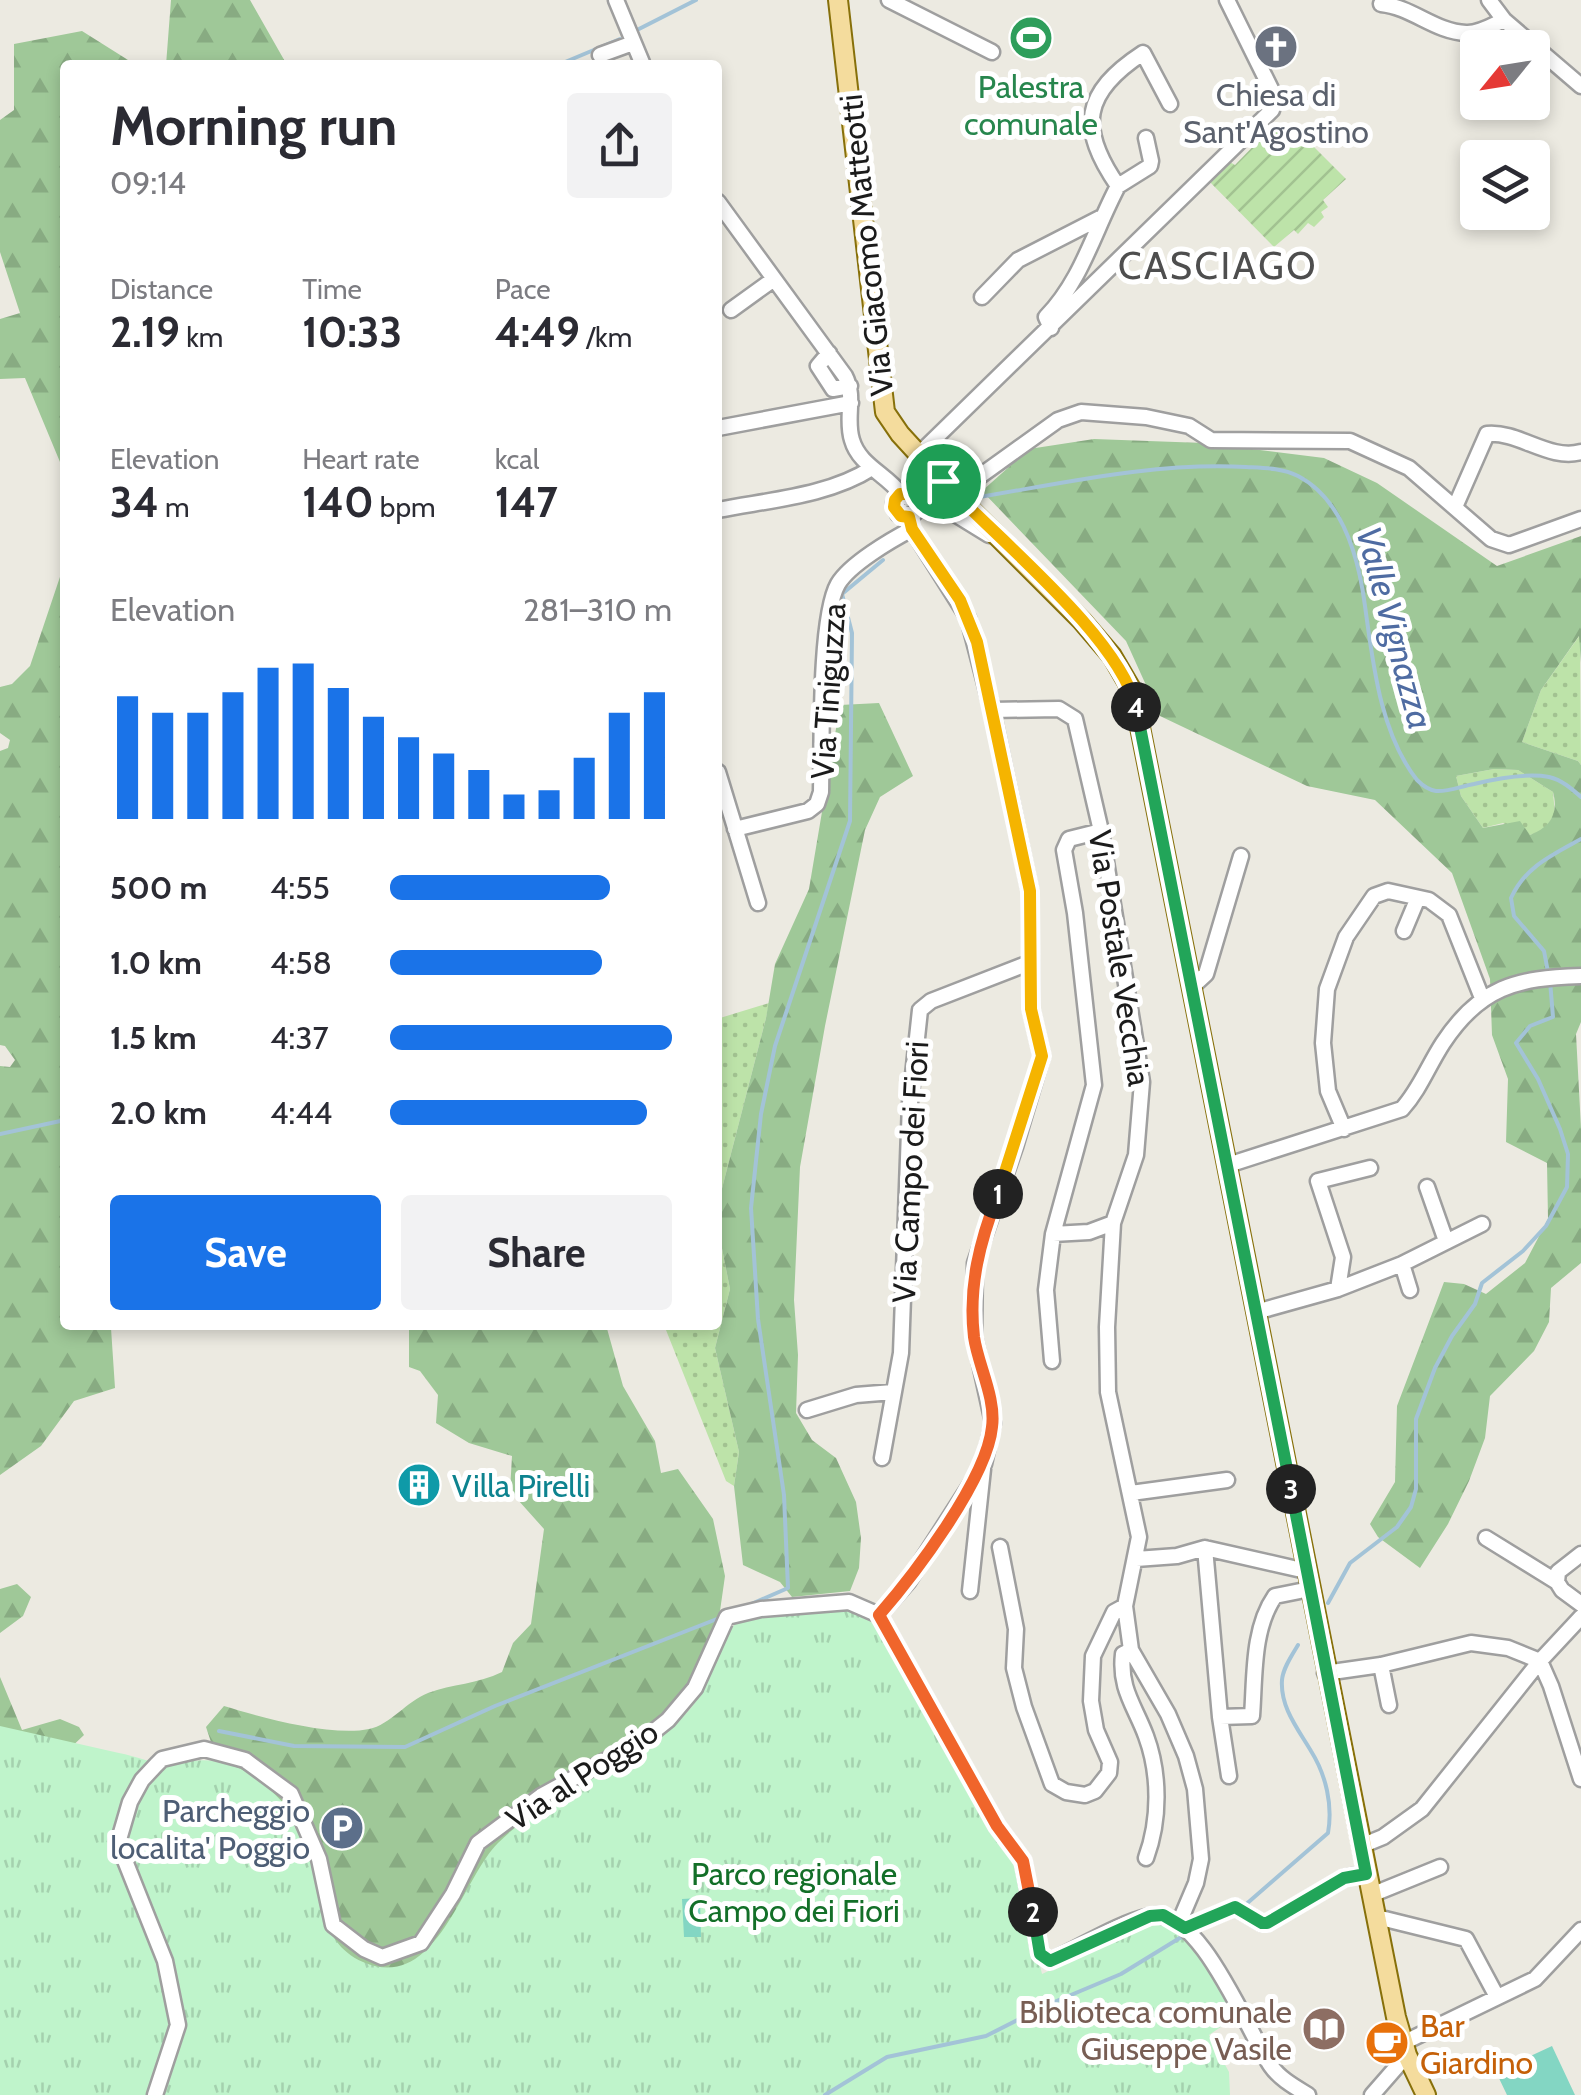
<!DOCTYPE html>
<meta charset="utf-8">
<style>
:root{--surface:#fff;--page:#f2f2f3;--text:#2b2b33;--muted:#7c7c81;--accent:#1a73e8}
body{margin:0;font-family:Cabin,sans-serif;background:var(--page);color:var(--text);height:100vh;display:flex;flex-direction:column;font-size:38px;white-space:nowrap}
*{box-sizing:border-box;margin:0}
p{font-size:32px;color:var(--muted)}
.icon{flex:none;width:55px;height:55px;fill:none;stroke:currentColor;stroke-width:2;stroke-linecap:round;stroke-linejoin:round}
.map{position:relative;flex:1;overflow:hidden}
.details{position:absolute;left:60px;top:60px;width:662px;height:1270px;display:flex;flex-direction:column;background:var(--surface);border-radius:10px;box-shadow:0 5px 15px #0003}
.details>*{flex:none}
.needle{width:65px;rotate:240deg}
.fabs{position:absolute;left:1460px;top:30px;display:grid;gap:20px}
.fabs a{display:grid;place-items:center;width:90px;height:90px;border-radius:10px;background:var(--surface);box-shadow:0 5px 15px #0003;font-size:50px}
.pin{position:absolute;display:grid;place-items:center;width:85px;height:85px;color:#fff;margin:-42px;border:5px solid #fff;border-radius:50%;box-shadow:0 2px 10px #0007}
.km{position:absolute;width:50px;height:50px;margin:-25px;border-radius:50%;background:#222;color:#fff;font-size:28px;line-height:50px;text-align:center}
.round{display:grid;place-items:center;flex:none;width:105px;height:105px;border-radius:10px;background:var(--page)}
.summary{display:flex;align-items:center;justify-content:space-between;height:170px;padding:0 50px}
h1{font-size:55px;font-weight:700;line-height:75px}
.metrics{display:grid;grid-template-columns:repeat(3,1fr);gap:15px;height:170px;padding:10px 50px}
.metrics div{display:grid;align-content:center}
.metrics b{font-size:42px;font-weight:700}
.metrics small{font-size:28px;font-weight:400}
.metrics p{font-size:28px}
.chart{height:280px;padding:20px 50px}
.chart p{display:flex;justify-content:space-between}
.chart svg{width:100%;height:180px;margin-top:10px;stroke:var(--accent);stroke-width:6}
.primary-button{display:flex;gap:20px;margin-top:auto;padding:20px 50px}
.primary-button a{flex:1;height:115px;border-radius:10px;background:var(--accent);color:#fff;font-size:40px;font-weight:700;line-height:115px;text-align:center}
.primary-button a+a{background:var(--page);color:var(--text)}
ul{padding:0 50px;list-style:none;font-size:32px}
li{display:grid;grid-template-columns:160px 120px 1fr;align-items:center;height:75px}
li i{height:25px;border-radius:12px;background:var(--accent)}
.map>svg:first-child{display:block}
</style>
<div class="map">
<svg width="1581" height="2095" viewBox="0 0 1581 2095">
<defs>
<pattern id="grass-dots" width="8" height="8" patternUnits="userSpaceOnUse" patternTransform="scale(2.5)"><rect width="8" height="8" fill="#bde3a9"/><path d="M2 2h.1M6 6h.1" fill="none" stroke="#a2c291" stroke-width="1.8" stroke-linecap="round"/></pattern>
<pattern id="forest-firs" width="22" height="20" patternUnits="userSpaceOnUse" patternTransform="scale(2.5)"><rect width="22" height="20" fill="#9fc898"/><path d="M5 1l3.5 6h-7zM16 11l3.5 6h-7z" fill="#88ab82"/></pattern>
<pattern id="park-tufts" width="24" height="20" patternUnits="userSpaceOnUse" patternTransform="scale(2.5)"><rect width="24" height="20" fill="#bff4cb"/><path d="M3 7l-1-3M5 7V3M7 7l1-3M15 17l-1-3M17 17v-4M19 17l1-3" fill="none" stroke="#a4d1ae"/></pattern>
<pattern id="garden-furrows" width="10" height="10" patternUnits="userSpaceOnUse" patternTransform="scale(2.5)"><rect width="10" height="10" fill="#bde3a9"/><path d="M-1 1l2-2M0 10L10 0M9 11l2-2" fill="none" stroke="#a2c291"/></pattern>
</defs>
<rect width="100%" height="100%" fill="#eceae1"/>
<path fill="url(#grass-dots)" d="M1580,635L1581,765L1578,761L1522,742L1541,690Z
M1494,769L1518,770L1553,792L1555,814L1544,830L1530,835L1503,823L1483,828L1461,796L1456,776Z
M769,1003L766,1018L718,1204V1012L720,1018Z
M718,1228L730,1289L715,1348L739,1452L734,1486L726,1481L664,1325H718Z"/>
<path fill="url(#forest-firs)" fill-rule="evenodd" d="M171,0H250L287,65H166Z
M82,31L136,65H65V474L25,378L0,379V319L20,313L0,252V120L14,110V44Z
M1094,439L1203,443L1324,458L1377,483L1497,566L1581,536V663L1579,636L1541,690L1522,742L1578,761L1581,765V1022L1576,1034L1581,1128V1263L1551,1288L1549,1322L1534,1351L1490,1396L1485,1438L1469,1481L1448,1524L1420,1568L1378,1537L1370,1524L1395,1482L1397,1406L1444,1282L1464,1284L1486,1294L1525,1263L1548,1219L1547,1163L1506,1142L1508,1079L1492,1035L1490,979L1452,873L1375,800L1307,786L1160,716L1126,641L982,491L1029,449ZM1494,769L1518,770L1553,792C1559,814 1550,827 1530,835L1520,821L1483,828L1461,796L1456,776Z
M65,562V1325H114L111,1328L115,1388L74,1401L41,1446L0,1475V1066L10,1067L15,1060L5,1046L0,1045V751L8,748L10,740L0,733V687L12,684L30,666Z
M879,703L913,776L880,797L865,830L825,1026L800,1167L794,1300L798,1355L796,1413L812,1440L836,1458L856,1502L861,1538L859,1568L850,1591L792,1597L780,1582L743,1565L734,1486L739,1452L715,1348L730,1289L718,1228V1204L766,1018L775,964L809,889L840,705Z
M409,1325H606L623,1386L655,1441L661,1473L678,1469L713,1519L725,1576L720,1611L680,1724L477,1964L0,2095V1677L22,1730L60,1719L79,1727L84,1735L25,1791L219,1766L206,1727L224,1706C260,1717 332,1737 369,1729C390,1725 407,1701 428,1693C452,1684 478,1684 502,1672L513,1643L531,1624L544,1529L510,1491L512,1456L469,1443L436,1423L438,1395L420,1371L409,1367Z
M17,1584L31,1597L23,1616L0,1633V1589Z"/>
<path fill="url(#park-tufts)" d="M841,1609L862,1614L877,1627L1018,1873L1042,1974L1149,1924C1190,1919 1218,1987 1234,2018L1209,2035L1229,2072L1230,2095H0V1726C40,1735 79,1744 119,1753C135,1756 154,1764 170,1764C178,1765 186,1762 193,1761C215,1758 239,1765 257,1779C278,1794 299,1819 307,1844C322,1886 315,1941 363,1962C436,1994 461,1880 498,1843C554,1787 636,1769 690,1709C712,1684 714,1648 736,1623L745,1619Z"/>
<path fill="url(#garden-furrows)" d="M1282,124L1289,132L1294,127L1346,179L1323,200L1328,207L1321,212L1324,217L1314,227L1308,223L1298,234L1294,230L1274,247L1204,176L1223,158L1235,165L1272,127L1276,129Z"/>
<path fill="#83d6c3" d="M700,1898L701,1937H684L682,1899Z
M1552,2046L1575,2095H1507L1496,2072Z"/>
<g fill="none" stroke-linecap="round" stroke-linejoin="round">
<path stroke="#a3c3d7" stroke-width="4" d="M637,30L696,0
M558,65L620,39
M974,498C1064,483 1155,462 1246,467C1263,468 1282,468 1298,476C1344,500 1359,560 1365,606C1373,663 1380,733 1417,780C1422,785 1429,790 1436,791C1448,792 1462,786 1474,784C1495,779 1528,773 1549,777C1562,780 1572,789 1581,797
M1548,972L1544,951L1514,916L1511,898C1525,867 1552,855 1581,839
M0,1134L65,1120
M1328,1603L1350,1563L1397,1527L1411,1507L1416,1489V1419L1435,1368L1452,1336L1475,1304L1482,1283L1523,1251L1546,1226L1567,1187L1568,1154L1560,1129L1538,1079L1516,1043L1530,1026L1553,1017L1550,981
M749,1605L788,1588L784,1495L758,1319L751,1208L761,1114L775,1046L850,821L852,633L842,594L883,560
M219,1731L294,1746L405,1747L495,1706L722,1617
M1244,1906L1328,1833C1333,1805 1326,1775 1311,1751C1298,1729 1280,1707 1282,1680C1283,1668 1292,1655 1298,1645
M825,2095L887,2057L986,2036L1047,2005L1121,1974L1183,1936"/>
<defs>
<path id="minor" d="M616,0L643,65
M889,0L992,52
M1489,0L1504,20L1581,86
M1381,4C1412,7 1435,32 1466,33C1478,34 1493,25 1504,20
M600,55L633,43
M1118,186L1150,166L1151,161L1146,138
M718,202L845,376C856,397 845,419 852,440C859,465 886,474 901,494
M982,297L1018,260L1100,218
M731,310L774,279
M1051,328L1046,317C1082,280 1094,231 1118,186C1078,128 1082,93 1143,53L1170,104
M829,353L818,366L833,389L850,386
M718,428L851,403
M918,455L1272,110L1275,97L1227,0
M901,494L894,503L898,514L909,517L916,512
M917,500L943,481
M932,505L950,511L989,535
M1455,507L1487,434C1519,431 1549,461 1581,452
M917,508L955,494L1058,420L1081,412L1146,417L1189,426L1211,440L1350,441L1409,468L1491,539L1509,545L1581,519
M718,510C768,500 829,496 872,468
M909,517L912,529L968,618L992,710L1059,709L1075,719L1101,831L1142,1082L1136,1155L1113,1223L1107,1327L1108,1392L1139,1537L1125,1606L1131,1650L1168,1714L1186,1756L1195,1789L1201,1859L1196,1883L1179,1923
M718,772L758,903
M735,829L808,811L817,804L821,792C822,749 819,617 838,584C850,564 891,540 912,529
M1404,931L1417,900
M1193,986L1206,974L1241,856
M1344,1129L1328,1091L1323,1043L1327,989L1346,937L1374,896L1388,891L1429,900L1449,915L1482,998
M1228,1165L1402,1109C1420,1089 1428,1066 1443,1043C1480,987 1516,978 1581,976
M1427,1187L1446,1241
M1053,1234L1089,1232L1113,1223
M1402,1264L1410,1290
M1338,1289L1402,1264L1482,1224
M1256,1312L1338,1289L1343,1257L1318,1181L1370,1168
M1052,1361L1046,1290L1053,1234L1094,1085L1075,913L1064,850L1069,839L1101,831
M807,1410L856,1395L893,1392
M882,1458L901,1353L910,1103L920,1010L931,1001L1029,963
M1131,1493L1227,1480
M1486,1538L1557,1582L1562,1590L1581,1604
M1000,1547L1016,1629L1014,1668L1024,1707L1052,1784L1066,1792L1085,1795L1095,1791L1109,1773L1110,1762L1096,1730L1091,1701L1093,1656L1114,1612L1125,1606
M1205,1548L1220,1717
M1136,1559L1177,1556L1205,1548L1306,1571
M1557,1582L1558,1572L1581,1554
M970,1591L983,1469
M879,1615L997,1826L1023,1861L1040,1954L1050,1961C1082,1947 1116,1924 1150,1916C1199,1904 1248,2033 1271,2066C1280,2079 1295,2087 1308,2095
M1131,1650L1123,1654C1119,1689 1135,1706 1146,1736C1160,1774 1160,1820 1146,1858
M1381,1665L1389,1705
M1325,1673L1381,1665L1471,1643L1508,1648L1540,1661L1551,1686L1581,1779
M1229,1776L1220,1717L1252,1716C1255,1677 1252,1629 1275,1596L1310,1589
M1361,1846L1383,1837L1422,1809L1540,1661L1581,1617
M1371,1895L1440,1867
M1377,1920L1385,1919L1466,1939L1496,1995
M1185,1928L1235,1907L1262,1923H1267L1344,1878L1366,1873
M1403,2043L1535,1979L1581,1930
M155,2095L178,2025L165,1961L118,1843L130,1802L142,1780L156,1765L162,1759L204,1749L245,1760L291,1794L319,1859L333,1925L364,1949L382,1957L421,1943L453,1894L478,1843L541,1796L643,1740L668,1720L695,1688L727,1617L761,1609L849,1602L879,1615L908,1582L984,1464L993,1423L974,1336L975,1263L1015,1147L1042,1056L1031,1009L1030,891L992,710
M1372,2095L1407,2055"/>
<path id="major" d="M838,0L885,412L900,434L955,494L1082,621L1112,656L1133,692L1396,2017L1407,2055L1426,2095"/>
</defs>
<use href="#minor" stroke="#9f9f9f" stroke-width="19"/>
<use href="#major" stroke="#87700a" stroke-width="22"/>
<use href="#minor" stroke="#fff" stroke-width="14"/>
<use href="#major" stroke="#f4dc9d" stroke-width="18"/>
</g>
<g fill="none" stroke-linecap="round" stroke-linejoin="round">
<defs>
<path id="split-1" d="M943,481L917,500L912,494H900L895,500L894,507L901,516L909,517L912,529L960,600L977,642L1030,891L1031,1009L1042,1056L998,1194"/>
<path id="split-2" d="M998,1194C980,1241 968,1286 974,1337C978,1365 996,1398 992,1427C987,1479 914,1575 879,1615L997,1826L1023,1861L1033,1912"/>
<path id="split-3" d="M1033,1912L1040,1954L1050,1961L1150,1916L1163,1915L1185,1928L1235,1907L1262,1923H1267L1344,1878L1366,1874L1291,1489"/>
<path id="split-4" d="M1136,707L1291,1489"/>
<path id="split-5" d="M943,481C995,537 1119,636 1136,707"/>
</defs>
<use href="#split-1" stroke="#fff" stroke-width="20"/>
<use href="#split-2" stroke="#fff" stroke-width="20"/>
<use href="#split-3" stroke="#fff" stroke-width="20"/>
<use href="#split-4" stroke="#fff" stroke-width="20"/>
<use href="#split-5" stroke="#fff" stroke-width="20"/>
<use href="#split-1" stroke="#f5b400" stroke-width="12"/>
<use href="#split-2" stroke="#f0652b" stroke-width="12"/>
<use href="#split-3" stroke="#22a559" stroke-width="12"/>
<use href="#split-4" stroke="#22a559" stroke-width="12"/>
<use href="#split-5" stroke="#f5b400" stroke-width="12"/>
</g>
<defs>
<symbol id="stadium-disc" viewBox="-11 -11 22 22"><circle r="9.5" fill="#2e9e5b" stroke="#fff"/><path d="M0-5a6.5 5 0 1 0 0 10a6.5 5 0 1 0 0-10ZM-3.5-1.8h7v3.6h-7Z" fill="#fff"/></symbol>
<symbol id="church-disc" viewBox="-11 -11 22 22"><circle r="9.5" fill="#6b7280" stroke="#fff"/><path d="M-1.2-6h2.4v3.5h3.3v2.4h-3.3V6h-2.4V-.1h-3.3v-2.4h3.3Z" fill="#fff"/></symbol>
<symbol id="building-disc" viewBox="-11 -11 22 22"><circle r="9.5" fill="#0f9aa8" stroke="#fff"/><path d="M-4-6H4V6H1V3H-1V6H-4ZM-2.5-4.3h1.7v1.8h-1.7ZM.8-4.3h1.7v1.8H.8ZM-2.5-1h1.7V.8h-1.7ZM.8-1h1.7V.8H.8Z" fill="#fff"/></symbol>
<symbol id="parking-disc" viewBox="-11 -11 22 22"><circle r="9.5" fill="#5c6f8a" stroke="#fff"/><path d="M-3.5-5.5H1a3.5 3.5 0 0 1 0 7H-1V5.5H-3.5ZM-1-3.4V-.6H.8a1.4 1.4 0 0 0 0-2.8Z" fill="#fff"/></symbol>
<symbol id="library-disc" viewBox="-11 -11 22 22"><circle r="9.5" fill="#8d6e63" stroke="#fff"/><path d="M-6-4Q-3-5.5-.7-3.5V5Q-3 3-6 4ZM6-4Q3-5.5 .7-3.5V5Q3 3 6 4Z" fill="#fff"/></symbol>
<symbol id="cafe-disc" viewBox="-11 -11 22 22"><circle r="9.5" fill="#e8710a" stroke="#fff"/><path d="M-5.5-4.5H6V0H3Q3 3.5 0 3.5H-2.5Q-5.5 3.5-5.5 0ZM3-3.2v2h1.7v-2ZM-6 4.5H4V6H-6Z" fill="#fff"/></symbol>
</defs>
<g fill-rule="evenodd">
<use href="#stadium-disc" x="1006" y="13" width="50" height="50"/>
<use href="#church-disc" x="1251" y="22" width="50" height="50"/>
<use href="#building-disc" x="394" y="1460" width="50" height="50"/>
<use href="#parking-disc" x="317" y="1803" width="50" height="50"/>
<use href="#library-disc" x="1299" y="2004" width="50" height="50"/>
<use href="#cafe-disc" x="1362" y="2018" width="50" height="50"/>
</g>
<g text-anchor="middle" dominant-baseline="central" stroke-width="10" stroke-linejoin="round" paint-order="stroke">
<g font-size="32" fill="#27864d" stroke="#fff">
<text x="1031" y="86">Palestra<tspan x="1031" dy="37">comunale</tspan></text>
</g>
<g font-size="32" fill="#5b616d" stroke="#fff">
<text x="1276" y="94">Chiesa di<tspan x="1276" dy="37">Sant'Agostino</tspan></text>
</g>
<g font-size="32" fill="#1b1b1b" stroke="#fff">
<text transform="translate(866 245) rotate(-96)">Via Giacomo Matteotti</text>
<text transform="translate(828 691) rotate(-86)">Via Tiniguzza</text>
<text transform="translate(1120 958) rotate(81)">Via Postale Vecchia</text>
<text transform="translate(910 1172) rotate(-87)">Via Campo dei Fiori</text>
<text transform="translate(582 1775) rotate(-33)">Via al Poggio</text>
</g>
<g font-size="32" fill="#0d838f" stroke="#fff" text-anchor="start">
<text x="452" y="1485">Villa Pirelli</text>
</g>
<g font-size="32" fill="#4e5e75" stroke="#fff" text-anchor="end">
<text x="310" y="1810">Parcheggio<tspan x="310" dy="37">localita' Poggio</tspan></text>
</g>
<g font-size="32" fill="#136f28" stroke="#fff">
<text x="794" y="1873">Parco regionale<tspan x="794" dy="37">Campo dei Fiori</tspan></text>
</g>
<g font-size="32" fill="#785e54" stroke="#fff" text-anchor="end">
<text x="1292" y="2011">Biblioteca comunale<tspan x="1292" dy="37">Giuseppe Vasile</tspan></text>
</g>
<g font-size="32" fill="#c56008" stroke="#fff" text-anchor="start">
<text x="1420" y="2025">Bar<tspan x="1420" dy="37">Giardino</tspan></text>
</g>
<g font-size="35" font-style="italic" fill="#4f6ca2" stroke="#fff">
<text transform="translate(1395 628) rotate(75)">Valle Vignazza</text>
</g>
<g font-size="38" letter-spacing="2.5" fill="#4e4e4e" stroke="#fff">
<text x="1218" y="265">CASCIAGO</text>
</g>
</g>
</svg>
<div class="fabs">
<a><svg class="needle" viewBox="-14 -14 28 28"><path d="M0-13l5 13h-10z" fill="#e53935"/><path d="M0 13l5-13h-10z" fill="#7c7c81"/></svg></a>
<a><svg class="icon" aria-label="layers" viewBox="0 0 24 24"><path d="M12 4l9 5-9 5-9-5zM3 14l9 5 9-5"/></svg></a>
</div>
<div class="pin" style="left:943px;top:481px;background:#1e9e55"><svg class="icon" aria-label="arrive" viewBox="0 0 24 24"><path d="M6 21V4h12l-3 4 3 4H6"/></svg></div>
<b class="km" style="left:998px;top:1194px">1</b>
<b class="km" style="left:1033px;top:1912px">2</b>
<b class="km" style="left:1291px;top:1489px">3</b>
<b class="km" style="left:1136px;top:707px">4</b>
<section class="details">
<div class="summary"><div><h1>Morning run</h1><p>09:14</p></div><a class="round"><svg class="icon" aria-label="share" viewBox="0 0 24 24"><path d="M12 15V3M7 8l5-5 5 5M5 13v7h14v-7"/></svg></a></div>
<div class="metrics">
<div><p>Distance</p><b>2.19<small> km</small></b></div>
<div><p>Time</p><b>10:33</b></div>
<div><p>Pace</p><b>4:49<small> /km</small></b></div>
</div>
<div class="metrics">
<div><p>Elevation</p><b>34<small> m</small></b></div>
<div><p>Heart rate</p><b>140<small> bpm</small></b></div>
<div><p>kcal</p><b>147</b></div>
</div>
<div class="chart"><p><span>Elevation</span>281–310 m</p>
<svg viewBox="0 0 160 44" preserveAspectRatio="none"><path d="M5 44V14M15 44V18M25 44V18M35 44V13M45 44V7M55 44V6M65 44V12M75 44V19M85 44V24M95 44V28M105 44V32M115 44V38M125 44V37M135 44V29M145 44V18M155 44V13"/></svg>
</div>
<ul>
<li><b>500 m</b>4:55<i style="width:78%"></i></li>
<li><b>1.0 km</b>4:58<i style="width:75%"></i></li>
<li><b>1.5 km</b>4:37<i style="width:100%"></i></li>
<li><b>2.0 km</b>4:44<i style="width:91%"></i></li>
</ul>
<div class="primary-button"><a>Save</a><a>Share</a></div>
</section>
</div>
